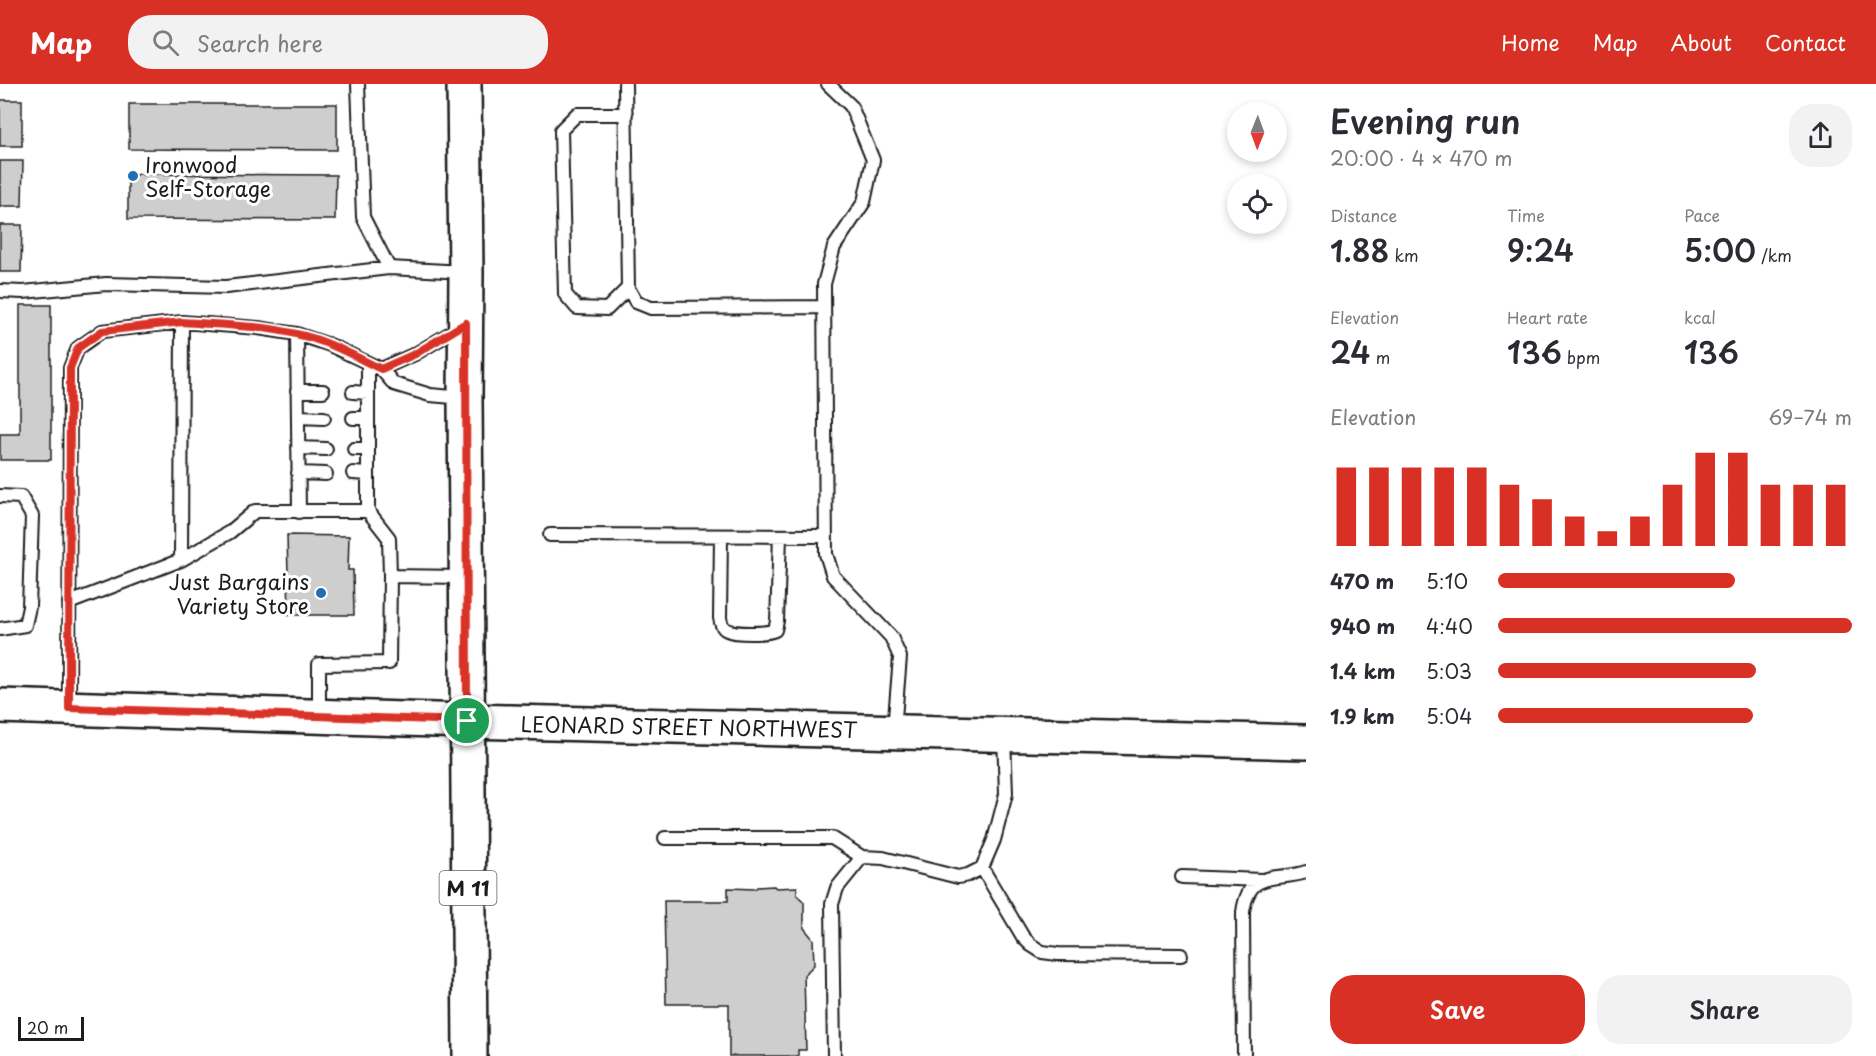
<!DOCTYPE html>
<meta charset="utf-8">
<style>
:root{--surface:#fff;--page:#f2f2f3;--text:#2b2b33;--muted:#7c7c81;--accent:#d93025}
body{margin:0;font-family:"Playpen Sans",sans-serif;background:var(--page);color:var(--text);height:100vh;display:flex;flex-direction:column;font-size:22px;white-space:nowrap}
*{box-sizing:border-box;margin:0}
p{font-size:20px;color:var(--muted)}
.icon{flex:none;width:33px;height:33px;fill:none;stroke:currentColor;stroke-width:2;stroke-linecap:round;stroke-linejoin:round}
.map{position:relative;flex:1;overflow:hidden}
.sheet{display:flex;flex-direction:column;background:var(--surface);width:570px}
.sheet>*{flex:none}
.needle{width:39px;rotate:181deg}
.controls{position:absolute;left:1227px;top:18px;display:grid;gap:12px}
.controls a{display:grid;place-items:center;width:60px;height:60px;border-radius:50%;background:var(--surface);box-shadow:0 3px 9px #0003;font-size:30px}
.scale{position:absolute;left:18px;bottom:15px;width:66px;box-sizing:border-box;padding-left:6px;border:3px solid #1c1c1c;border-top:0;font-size:16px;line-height:21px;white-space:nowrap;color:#1c1c1c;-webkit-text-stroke:4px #fff;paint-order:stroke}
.pin{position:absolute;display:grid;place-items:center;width:51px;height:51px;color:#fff;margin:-26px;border:3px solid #fff;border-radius:50%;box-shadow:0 2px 6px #0007}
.round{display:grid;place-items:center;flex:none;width:63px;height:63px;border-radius:24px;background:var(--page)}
.overview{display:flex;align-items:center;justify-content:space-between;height:102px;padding:0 24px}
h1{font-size:33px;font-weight:600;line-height:45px}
.metrics{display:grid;grid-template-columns:repeat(3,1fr);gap:9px;height:102px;padding:6px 24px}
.metrics div{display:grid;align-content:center}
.metrics b{font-size:30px;font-weight:600}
.metrics small{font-size:16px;font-weight:400}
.metrics p{font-size:16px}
.chart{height:168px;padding:12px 24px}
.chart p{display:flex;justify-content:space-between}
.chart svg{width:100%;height:108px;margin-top:6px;stroke:var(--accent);stroke-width:6}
.button{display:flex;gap:12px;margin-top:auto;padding:12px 24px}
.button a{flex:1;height:69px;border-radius:24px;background:var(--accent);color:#fff;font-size:24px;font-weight:600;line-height:69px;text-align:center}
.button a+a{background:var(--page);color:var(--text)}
ul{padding:0 24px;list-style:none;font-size:20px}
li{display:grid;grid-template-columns:96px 72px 1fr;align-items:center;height:45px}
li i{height:15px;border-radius:8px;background:var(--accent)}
header{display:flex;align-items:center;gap:36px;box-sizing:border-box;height:84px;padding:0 30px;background:var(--accent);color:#fff}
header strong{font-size:28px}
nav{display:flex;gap:33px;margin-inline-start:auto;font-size:21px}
.search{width:420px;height:54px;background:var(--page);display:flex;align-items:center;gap:15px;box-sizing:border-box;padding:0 21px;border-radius:24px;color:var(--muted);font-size:22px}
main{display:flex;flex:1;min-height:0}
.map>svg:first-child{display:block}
</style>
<header>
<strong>Map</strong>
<div class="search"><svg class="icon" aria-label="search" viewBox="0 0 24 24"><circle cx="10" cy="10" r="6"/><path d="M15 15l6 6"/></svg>Search here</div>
<nav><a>Home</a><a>Map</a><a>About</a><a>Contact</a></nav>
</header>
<main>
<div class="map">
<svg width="1306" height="972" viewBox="0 0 1306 972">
<rect width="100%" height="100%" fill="#fff"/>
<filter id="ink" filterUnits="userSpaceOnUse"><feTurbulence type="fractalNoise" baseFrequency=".0167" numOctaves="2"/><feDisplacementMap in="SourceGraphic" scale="12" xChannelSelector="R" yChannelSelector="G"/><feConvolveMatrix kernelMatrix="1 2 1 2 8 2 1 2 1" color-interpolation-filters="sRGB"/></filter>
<g filter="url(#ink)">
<path fill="#cecece" stroke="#1c1c1c" stroke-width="1.5" d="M0,16H22V62H0Z
M129,20H337V66L129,65Z
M0,77H23L22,122H0Z
M128,90L336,91L335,136L128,135Z
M0,141H22L21,188H0Z
M20,221H51V376H0V350H20Z
M287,451L349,452L348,486H353L354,531H289Z
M774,802L776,804L797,803V811L804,818V844L813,855L814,881L804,891L806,966H798V972H729V920H666L664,817H728V804L755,805L757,803Z"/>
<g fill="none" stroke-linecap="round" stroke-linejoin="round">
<defs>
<path id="lane" d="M358,0L363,133L389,184
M625,0L628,204L636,218L651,224L824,223
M828,0L851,22L873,76L864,118L834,163L824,200L826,470L833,492L891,553L900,573L894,646
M626,30H577L561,46L565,210L577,224L607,225L628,204
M0,207L23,208L106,200L226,203L389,184L465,188
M297,250L299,428
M381,285L415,270L462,242
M297,307H323
M353,308L368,309
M298,333L324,334
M353,334H368
M298,364L326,365
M354,365H368
M298,389L326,390
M353,389L368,390
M0,412L21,413L32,432L29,523L25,541L0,545
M368,427L389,454L390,492
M550,451L826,452
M721,452L720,534C721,539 722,544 727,546C735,550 767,550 775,546L777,537L780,452
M181,476L182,238
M69,519L181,476L230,448L255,427H368V279
M69,623L70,284L78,264L102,247L182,238L258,244L297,250L330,261L381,285L394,300L430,311L464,314
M319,632V580L389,579L390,492L465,493
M665,754H832L862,773
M982,784L1023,853L1031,861L1042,868L1058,870L1181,871
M1182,793L1262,796
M834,972L832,820L837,804L862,773L883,774L958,793L968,791L982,784L994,756L1006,710L1004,651
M1244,972L1243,828C1249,784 1276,798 1306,788"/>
<path id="secondary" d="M0,622L467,637L1306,658"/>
<path id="primary" d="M464,0L466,188L465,314L470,972"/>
</defs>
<use href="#lane" stroke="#1c1c1c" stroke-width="16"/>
<use href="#secondary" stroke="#1c1c1c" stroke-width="38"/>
<use href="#primary" stroke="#1c1c1c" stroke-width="38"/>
<use href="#lane" stroke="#fff" stroke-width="12"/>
<use href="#secondary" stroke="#fff" stroke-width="33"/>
<use href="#primary" stroke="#fff" stroke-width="33"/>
</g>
</g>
<g fill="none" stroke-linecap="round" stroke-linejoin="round" filter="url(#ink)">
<defs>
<path id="route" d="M182,238C219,241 259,241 296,250C326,256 354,272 381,285L415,270L466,239L467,637L69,624L70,284L78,264L102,247Z"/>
</defs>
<use href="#route" stroke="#fff" stroke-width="12"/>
<use href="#route" stroke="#d93025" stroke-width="8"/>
</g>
<g fill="#1f6fb2" stroke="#fff" stroke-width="2">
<circle cx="133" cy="92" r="6"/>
<circle cx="321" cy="509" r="6"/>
</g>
<g text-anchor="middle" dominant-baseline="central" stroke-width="6" stroke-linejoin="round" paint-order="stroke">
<rect fill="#fff" stroke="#606060" stroke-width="1.5" x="439.5" y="787" width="57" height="34" rx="4.5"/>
<g font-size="20" font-weight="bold" fill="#1c1c1c">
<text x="468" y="804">M 11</text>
</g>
<g font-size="21" fill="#1c1c1c" stroke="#fff" text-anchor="start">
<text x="145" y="80">Ironwood<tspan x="145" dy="24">Self-Storage</tspan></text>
<text x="309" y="497" text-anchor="end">Just Bargains<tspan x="309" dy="24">Variety Store</tspan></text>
</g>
<g font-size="21" fill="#1c1c1c" stroke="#fff">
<text transform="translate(689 642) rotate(1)">LEONARD STREET NORTHWEST</text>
</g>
</g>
</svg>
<div class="controls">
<a><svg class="needle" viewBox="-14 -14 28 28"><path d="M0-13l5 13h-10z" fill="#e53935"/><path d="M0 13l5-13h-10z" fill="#7c7c81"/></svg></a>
<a><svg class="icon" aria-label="locate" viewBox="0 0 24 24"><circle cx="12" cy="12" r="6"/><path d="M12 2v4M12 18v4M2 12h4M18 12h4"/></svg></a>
</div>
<div class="scale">20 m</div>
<div class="pin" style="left:467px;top:637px;background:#1e9e55"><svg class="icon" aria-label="arrive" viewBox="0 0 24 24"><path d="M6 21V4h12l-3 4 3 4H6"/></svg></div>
</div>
<section class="sheet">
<div class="overview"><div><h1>Evening run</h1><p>20:00 · 4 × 470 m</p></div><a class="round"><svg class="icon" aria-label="share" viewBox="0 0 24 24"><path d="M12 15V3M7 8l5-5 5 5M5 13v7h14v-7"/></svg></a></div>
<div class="metrics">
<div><p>Distance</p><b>1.88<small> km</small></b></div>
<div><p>Time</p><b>9:24</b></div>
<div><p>Pace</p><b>5:00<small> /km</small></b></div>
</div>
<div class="metrics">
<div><p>Elevation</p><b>24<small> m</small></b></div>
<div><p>Heart rate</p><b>136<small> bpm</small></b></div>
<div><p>kcal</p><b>136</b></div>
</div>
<div class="chart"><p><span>Elevation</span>69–74 m</p>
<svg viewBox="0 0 160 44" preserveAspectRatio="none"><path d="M5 44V12M15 44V12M25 44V12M35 44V12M45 44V12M55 44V19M65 44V25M75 44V32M85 44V38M95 44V32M105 44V19M115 44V6M125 44V6M135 44V19M145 44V19M155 44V19"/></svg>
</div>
<ul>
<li><b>470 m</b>5:10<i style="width:67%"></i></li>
<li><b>940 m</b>4:40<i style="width:100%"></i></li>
<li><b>1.4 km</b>5:03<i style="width:73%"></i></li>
<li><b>1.9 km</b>5:04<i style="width:72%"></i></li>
</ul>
<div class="button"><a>Save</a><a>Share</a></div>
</section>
</main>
